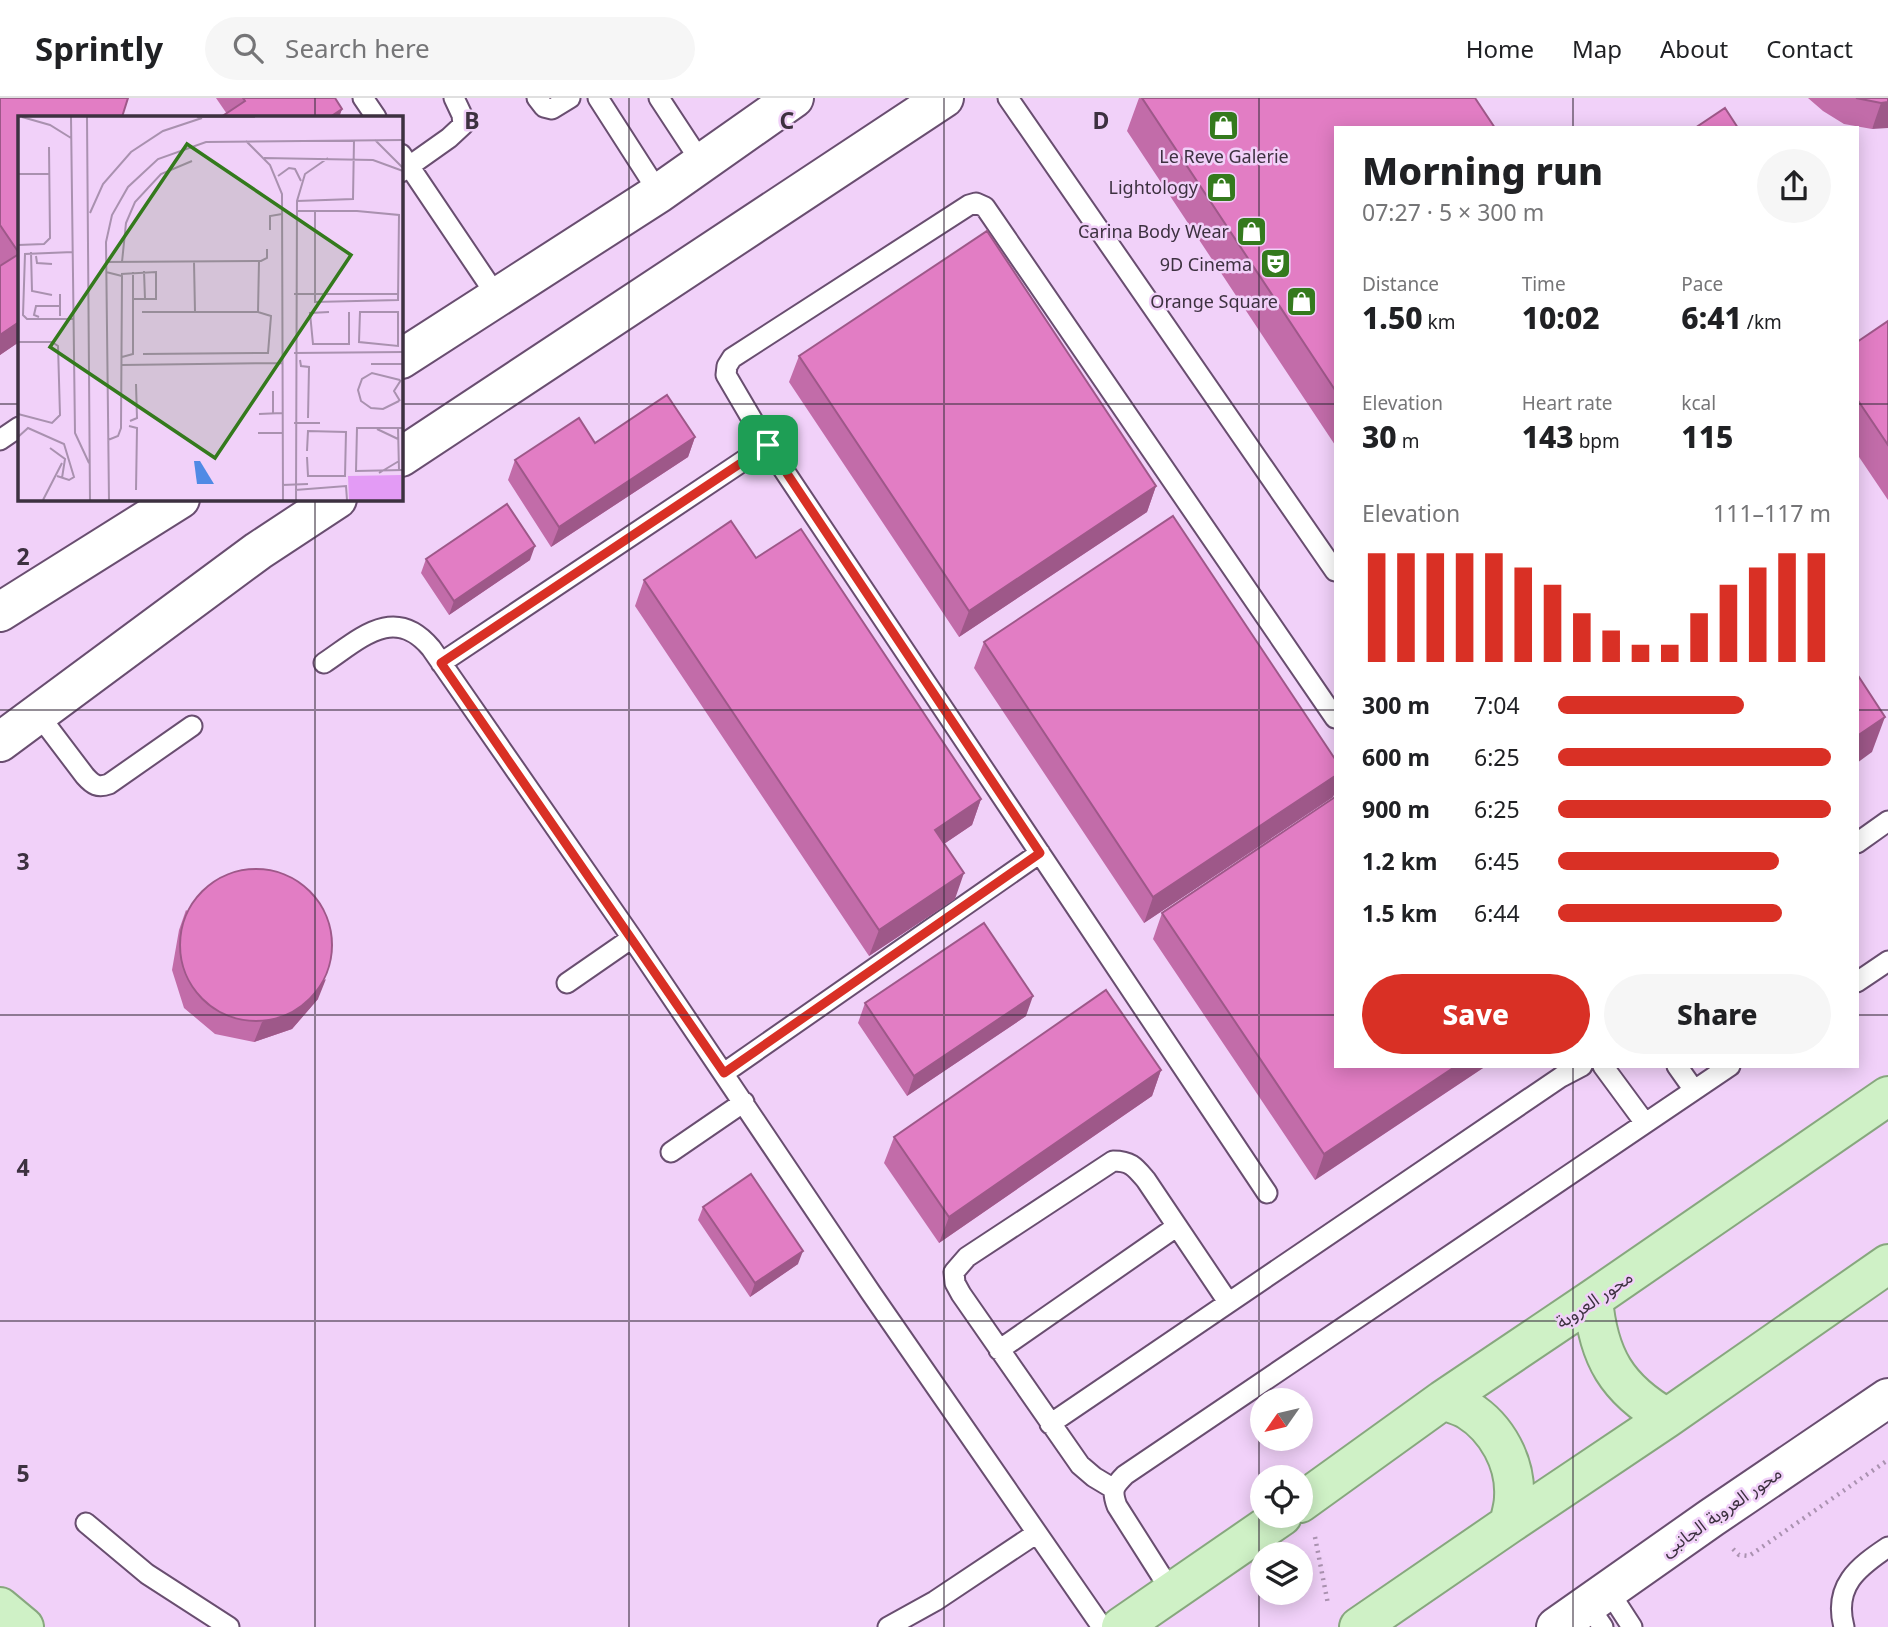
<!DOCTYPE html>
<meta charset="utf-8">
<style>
:root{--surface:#fff;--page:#f6f6f6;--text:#202124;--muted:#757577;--line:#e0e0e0;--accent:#d93025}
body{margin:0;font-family:"Noto Sans","Noto Sans Arabic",sans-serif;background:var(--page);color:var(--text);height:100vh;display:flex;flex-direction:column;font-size:26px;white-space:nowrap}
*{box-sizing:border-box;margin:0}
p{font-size:23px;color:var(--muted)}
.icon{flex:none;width:38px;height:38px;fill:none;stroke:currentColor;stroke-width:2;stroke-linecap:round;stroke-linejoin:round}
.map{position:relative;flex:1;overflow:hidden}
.panel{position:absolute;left:1334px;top:28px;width:525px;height:942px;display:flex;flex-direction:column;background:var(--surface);border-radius:0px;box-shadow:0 4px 18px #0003}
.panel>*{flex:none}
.needle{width:46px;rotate:236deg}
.buttons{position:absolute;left:1250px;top:1290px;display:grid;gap:14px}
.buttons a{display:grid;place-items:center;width:63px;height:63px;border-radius:50%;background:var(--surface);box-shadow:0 4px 18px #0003;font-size:35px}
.pin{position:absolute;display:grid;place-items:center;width:60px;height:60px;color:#fff;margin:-30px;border-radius:14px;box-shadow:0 4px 10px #0006}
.round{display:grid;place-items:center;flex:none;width:74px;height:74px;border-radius:37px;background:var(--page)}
.head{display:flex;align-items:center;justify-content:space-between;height:119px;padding:0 28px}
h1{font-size:38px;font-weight:800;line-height:52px}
.figures{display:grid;grid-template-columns:repeat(3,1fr);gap:10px;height:119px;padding:7px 28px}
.figures div{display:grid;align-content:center}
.figures b{font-size:30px;font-weight:800}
.figures small{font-size:19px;font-weight:400}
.figures p{font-size:19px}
.chart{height:196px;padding:14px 28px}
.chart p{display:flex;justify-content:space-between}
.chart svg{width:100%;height:126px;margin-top:7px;stroke:var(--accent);stroke-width:6}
.action{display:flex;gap:14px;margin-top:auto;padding:14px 28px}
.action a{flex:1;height:80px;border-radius:42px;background:var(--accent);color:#fff;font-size:28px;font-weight:800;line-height:80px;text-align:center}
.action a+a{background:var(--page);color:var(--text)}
ul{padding:0 28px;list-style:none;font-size:23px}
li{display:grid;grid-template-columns:112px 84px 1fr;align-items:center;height:52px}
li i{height:18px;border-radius:9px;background:var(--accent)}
header{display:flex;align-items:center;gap:42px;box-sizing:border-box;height:98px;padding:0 35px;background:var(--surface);border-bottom:2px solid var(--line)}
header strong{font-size:33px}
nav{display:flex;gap:38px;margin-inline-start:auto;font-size:24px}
.search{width:490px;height:63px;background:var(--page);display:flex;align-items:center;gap:18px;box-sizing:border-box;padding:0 24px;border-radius:38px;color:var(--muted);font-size:26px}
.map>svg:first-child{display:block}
</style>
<header>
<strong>Sprintly</strong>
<div class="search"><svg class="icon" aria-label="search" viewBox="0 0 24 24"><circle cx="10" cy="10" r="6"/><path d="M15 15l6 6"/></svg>Search here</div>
<nav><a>Home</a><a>Map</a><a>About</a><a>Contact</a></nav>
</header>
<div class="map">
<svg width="1888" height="1529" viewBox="0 0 1888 1529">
<rect width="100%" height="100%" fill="#f1d1f9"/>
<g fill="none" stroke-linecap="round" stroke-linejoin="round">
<defs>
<path id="lane" d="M363,0L376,19
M537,0L544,9L552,11L570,0
M598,0L659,95
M659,0L701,64
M1008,0L1335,473
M401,56L498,200
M401,74L449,40L463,27L462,17L454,0
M0,342L19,329
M324,565C360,541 394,506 431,550L632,840L871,1195L1102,1529
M441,565L767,347
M38,616L85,678C93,687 98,690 109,686L192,628
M1857,745L1888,723
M1857,884L1888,863
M567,885L632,840
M1603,968L1645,1025
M1677,968L1694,992
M724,975L1040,755
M671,1054L744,1004
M1267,1095L767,347L726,277L727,268L732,260L969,107L976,105L985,109L1335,620
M999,1252L1176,1129
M1050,1326L1561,979L1582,968
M1114,1391L1094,1379L1080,1367L961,1196L955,1185L954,1174L967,1159L1113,1063C1131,1063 1135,1069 1146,1082L1228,1204
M86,1425L147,1476L229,1529
M1608,1492L1632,1529
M1171,1493L1117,1408C1111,1392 1114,1388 1125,1377L1730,968
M1588,1507L1603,1529
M888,1529L935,1503L1037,1435
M1844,1529C1833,1488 1858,1469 1888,1449"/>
<path id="secondary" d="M401,261L659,95L794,0
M401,359L944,0
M0,514L180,401
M0,644L258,453L337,401
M1556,1529L1711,1420L1888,1300"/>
<path id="primary" d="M1593,1201C1598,1259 1617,1291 1667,1320
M1443,1302C1451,1305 1461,1308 1468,1312C1497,1330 1516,1365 1514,1399C1514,1408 1511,1417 1509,1426
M1300,1405L1443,1302L1593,1201L1888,998
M0,1509L24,1529
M1121,1529L1282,1418
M1359,1529L1509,1426L1667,1320L1888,1166"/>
</defs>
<use href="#lane" stroke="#694e70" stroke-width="23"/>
<use href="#secondary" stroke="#694e70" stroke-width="42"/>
<use href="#primary" stroke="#87a77e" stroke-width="42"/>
<path stroke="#aa92b0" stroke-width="4.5" stroke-dasharray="2 5" stroke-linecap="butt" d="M1315,1439L1328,1506
M1733,1451L1739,1457L1749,1458L1888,1362"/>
<use href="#lane" stroke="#fff" stroke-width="19"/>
<use href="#secondary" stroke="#fff" stroke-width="38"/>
<use href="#primary" stroke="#cff1c6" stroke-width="38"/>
</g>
<path fill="#c26ca9" d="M0,0L19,19V244L0,257Z
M216,0H335L342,11L339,19H221L227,16Z
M1139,0H1475L1335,30V347L1127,33Z
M1808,0H1888L1872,31L1844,26L1823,13Z
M1888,223V402L1857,356V244Z
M799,258L1156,388L1147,414L959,539L789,284Z
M695,339L688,359L551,449L508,382L515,362L595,345Z
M756,460L981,701L972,727L944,746L955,801L869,858L635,508L644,482Z
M426,461L530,462L449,517L421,475Z
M984,544L1335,661V694L1333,699L1144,825L974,570Z
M186,812L318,901L292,931L254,944L215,936L184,910L172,872L179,832Z
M1162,815L1335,968H1486L1315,1082L1153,841Z
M865,905L1026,918L907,998L858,925Z
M1161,972L1152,998L939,1145L884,1065L894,1039Z
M703,1109L798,1166L750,1199L698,1122Z"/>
<path fill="#9e5889" d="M1888,4V30L1872,31L1881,5Z
M342,11L339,19H330Z
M19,224V244L0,257V237Z
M695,339L688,359L551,449L559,429Z
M1156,388L1147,414L959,539L969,513Z
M535,448L530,462L449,517L454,503Z
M1885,619L1872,654L1857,665V638Z
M1335,678V694L1333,699L1144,825L1153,799Z
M981,701L972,727L926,758L935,732Z
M964,775L955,801L869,858L879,832Z
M326,881L318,901L292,931L254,944L262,924Z
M1033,898L1026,918L907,998L914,978Z
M1456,968H1486L1315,1082L1324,1056Z
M1161,972L1152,998L939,1145L949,1119Z
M803,1153L798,1166L750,1199L755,1185Z"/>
<path fill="#e27dc4" stroke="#9e5889" stroke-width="2" d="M0,0H128L122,19H19V155L0,127Z
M243,0H335L342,11L330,19H221L245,3Z
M1142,0H1475L1495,30H1335V292Z
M1856,0H1888V4L1881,5Z
M1725,10L1738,30H1695Z
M987,133L1156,388L969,513L799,258Z
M19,156V224L0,237V168Z
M1888,223V347L1857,301V244Z
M667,297L695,339L559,429L515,362L579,320L595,345Z
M507,406L535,448L454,503L426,461Z
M1173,418L1335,661V678L1153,799L984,544Z
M731,423L756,460L801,431L981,701L935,732L964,775L879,832L644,482Z
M1857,576L1885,619L1857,638Z
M1335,699V968H1456L1324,1056L1162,815Z
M180 847a76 76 0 1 1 152 0a76 76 0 1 1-152 0Z
M984,825L1033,898L914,978L865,905Z
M1106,892L1161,972L949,1119L894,1039Z
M751,1076L803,1153L755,1185L703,1109Z"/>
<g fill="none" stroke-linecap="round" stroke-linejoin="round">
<defs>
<path id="route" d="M768,347L1040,755L724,975L441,565Z"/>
</defs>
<use href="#route" stroke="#fff" stroke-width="14"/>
<use href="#route" stroke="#d93025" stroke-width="9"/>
</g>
<path fill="none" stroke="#3d3140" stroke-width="2" stroke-opacity="0.55" d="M315,0V19M629,0V1529M944,0V1529M1259,0V1529M1573,0V30M0,306H19M401,306H1335M1857,306H1888M315,401V1529M0,612H1335M1857,612H1888M0,917H1335M1857,917H1888M1573,968V1529M0,1223H1888"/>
<defs>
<symbol id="shop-square" viewBox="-11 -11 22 22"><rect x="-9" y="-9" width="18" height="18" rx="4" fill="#347a1d" stroke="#f1d1f9"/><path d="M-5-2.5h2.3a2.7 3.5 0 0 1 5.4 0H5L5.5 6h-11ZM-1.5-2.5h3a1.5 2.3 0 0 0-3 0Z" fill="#fff"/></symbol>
<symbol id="theatre-square" viewBox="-11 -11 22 22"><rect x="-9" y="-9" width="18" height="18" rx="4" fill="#347a1d" stroke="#f1d1f9"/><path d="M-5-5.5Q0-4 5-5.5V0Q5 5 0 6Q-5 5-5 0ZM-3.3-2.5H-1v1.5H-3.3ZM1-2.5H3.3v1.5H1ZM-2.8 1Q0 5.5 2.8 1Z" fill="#fff"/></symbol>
</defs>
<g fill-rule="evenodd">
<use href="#shop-square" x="1206" y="10" width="35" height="35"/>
<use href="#shop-square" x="1204" y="72" width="35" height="35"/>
<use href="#shop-square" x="1234" y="116" width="35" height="35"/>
<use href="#theatre-square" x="1258" y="148" width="35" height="35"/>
<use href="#shop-square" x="1284" y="186" width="35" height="35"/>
</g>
<g text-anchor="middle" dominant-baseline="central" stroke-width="5" stroke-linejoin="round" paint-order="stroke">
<g font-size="18" fill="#3d3140" stroke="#f1d1f9" text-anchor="end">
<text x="1224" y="58" text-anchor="middle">Le Reve Galerie</text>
<text x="1198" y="89">Lightology</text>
<text x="1229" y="133">Carina Body Wear</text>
<text x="1252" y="166">9D Cinema</text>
<text x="1278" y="203">Orange Square</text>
</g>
<g font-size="18" fill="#3d3140" stroke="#f1d1f9">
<text transform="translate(1594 1201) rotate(-34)">محور العروبة</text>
<text transform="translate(1721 1413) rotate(-35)">محور العروبة الجانبى</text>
</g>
</g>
<g transform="translate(18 18)">
<rect width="385" height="385" fill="#f1d1f9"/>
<path d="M383,359V384H331L330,360Z" fill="#e39bf5"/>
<path d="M176,345H182L196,368H179Z" fill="#508ae5"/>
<path fill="none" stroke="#a991af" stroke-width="2" d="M4,1L32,9L53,22M53,1L57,317L71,347M69,1L72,384M179,1H237M357,24L385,52M228,25L252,49L264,78L265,384M246,42L355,44L385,55M0,58H32M260,60L271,52L277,53L283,65M279,85L335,83L336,24M278,95H339L381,99L380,184L297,186V95M72,97L85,68L113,36L145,15L184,2M252,114V100L264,98M0,129L26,128L32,122L31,31M13,136L14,175L34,179M55,136L7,138L5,199L9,203H56M18,140L19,147L34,148M88,146L243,145L249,142V133M104,146L108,107L117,86L143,58L174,45M176,146L177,196M126,155L127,183M88,156L104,160L103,312L100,320L90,324M103,158L138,156V183H115M42,178V200M276,178H381M124,196H240L253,200L250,237L125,238M240,196L241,145M311,196L292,197L295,228H331V196M342,196H380V230L341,226ZM21,201L16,199L18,190H42M0,226H34L40,230L42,299L34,307L0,298M276,237L385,236M104,241L115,238V156M282,244L283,250L291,251L290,302M353,248H385M104,249L265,247M381,285L365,293L353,292L343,285L340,274L344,263L354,257L382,264M382,285L376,275L383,264M255,297V275M241,298L264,297M112,305L119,302L118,268M276,307H302M111,310L119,312L118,374M380,312L381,354M385,312H339L338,355L385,354M359,313L380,323M240,317H264M0,321L10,312L46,328L56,361L51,364L39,360M32,332L47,343L44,362M289,335L290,315L328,316L327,360H290L289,341M361,357L381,345M264,369L290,368M277,374L328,370L329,384M25,384L44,347M91,384L88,126L94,99L110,71L140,43L188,26L385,24M278,384L279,85L287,58L310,42"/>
<path fill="#347a1d" fill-opacity="0.15" stroke="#347a1d" stroke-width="3.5" d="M169,28L333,139L197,342L32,231Z"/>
<rect width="385" height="385" fill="none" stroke="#3d3140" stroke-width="3.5"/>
</g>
<g font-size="23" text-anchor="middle" font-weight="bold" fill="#3d3140" stroke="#f1d1f9" stroke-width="5" stroke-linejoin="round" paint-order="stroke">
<text x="472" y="31">B</text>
<text x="787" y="31">C</text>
<text x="1101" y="31">D</text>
<text x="23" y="467">2</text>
<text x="23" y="772">3</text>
<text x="23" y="1078">4</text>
<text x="23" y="1384">5</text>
</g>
</svg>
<div class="buttons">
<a><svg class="needle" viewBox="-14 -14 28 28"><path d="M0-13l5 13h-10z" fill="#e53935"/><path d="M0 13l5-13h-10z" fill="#757577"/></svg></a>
<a><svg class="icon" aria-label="locate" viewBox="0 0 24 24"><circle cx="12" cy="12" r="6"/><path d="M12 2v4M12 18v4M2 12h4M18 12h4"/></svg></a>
<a><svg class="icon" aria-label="layers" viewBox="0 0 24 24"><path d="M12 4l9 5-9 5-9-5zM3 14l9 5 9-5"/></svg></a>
</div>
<div class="pin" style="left:768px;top:347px;background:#1e9e55"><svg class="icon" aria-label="arrive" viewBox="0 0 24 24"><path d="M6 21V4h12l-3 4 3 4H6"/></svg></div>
<section class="panel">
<div class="head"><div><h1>Morning run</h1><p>07:27 · 5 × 300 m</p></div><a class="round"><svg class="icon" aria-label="share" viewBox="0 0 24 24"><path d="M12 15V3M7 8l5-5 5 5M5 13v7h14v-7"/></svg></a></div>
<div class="figures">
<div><p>Distance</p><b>1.50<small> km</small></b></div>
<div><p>Time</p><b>10:02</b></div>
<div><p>Pace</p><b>6:41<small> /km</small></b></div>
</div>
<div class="figures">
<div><p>Elevation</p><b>30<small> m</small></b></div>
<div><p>Heart rate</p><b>143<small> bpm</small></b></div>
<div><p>kcal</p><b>115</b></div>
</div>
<div class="chart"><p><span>Elevation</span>111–117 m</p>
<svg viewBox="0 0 160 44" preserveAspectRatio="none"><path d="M5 44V6M15 44V6M25 44V6M35 44V6M45 44V6M55 44V11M65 44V17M75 44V27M85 44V33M95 44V38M105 44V38M115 44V27M125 44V17M135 44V11M145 44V6M155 44V6"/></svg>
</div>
<ul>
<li><b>300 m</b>7:04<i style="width:68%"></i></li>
<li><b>600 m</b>6:25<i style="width:100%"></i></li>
<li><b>900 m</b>6:25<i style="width:100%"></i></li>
<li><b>1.2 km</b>6:45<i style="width:81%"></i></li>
<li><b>1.5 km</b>6:44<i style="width:82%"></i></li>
</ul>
<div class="action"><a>Save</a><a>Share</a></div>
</section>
</div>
